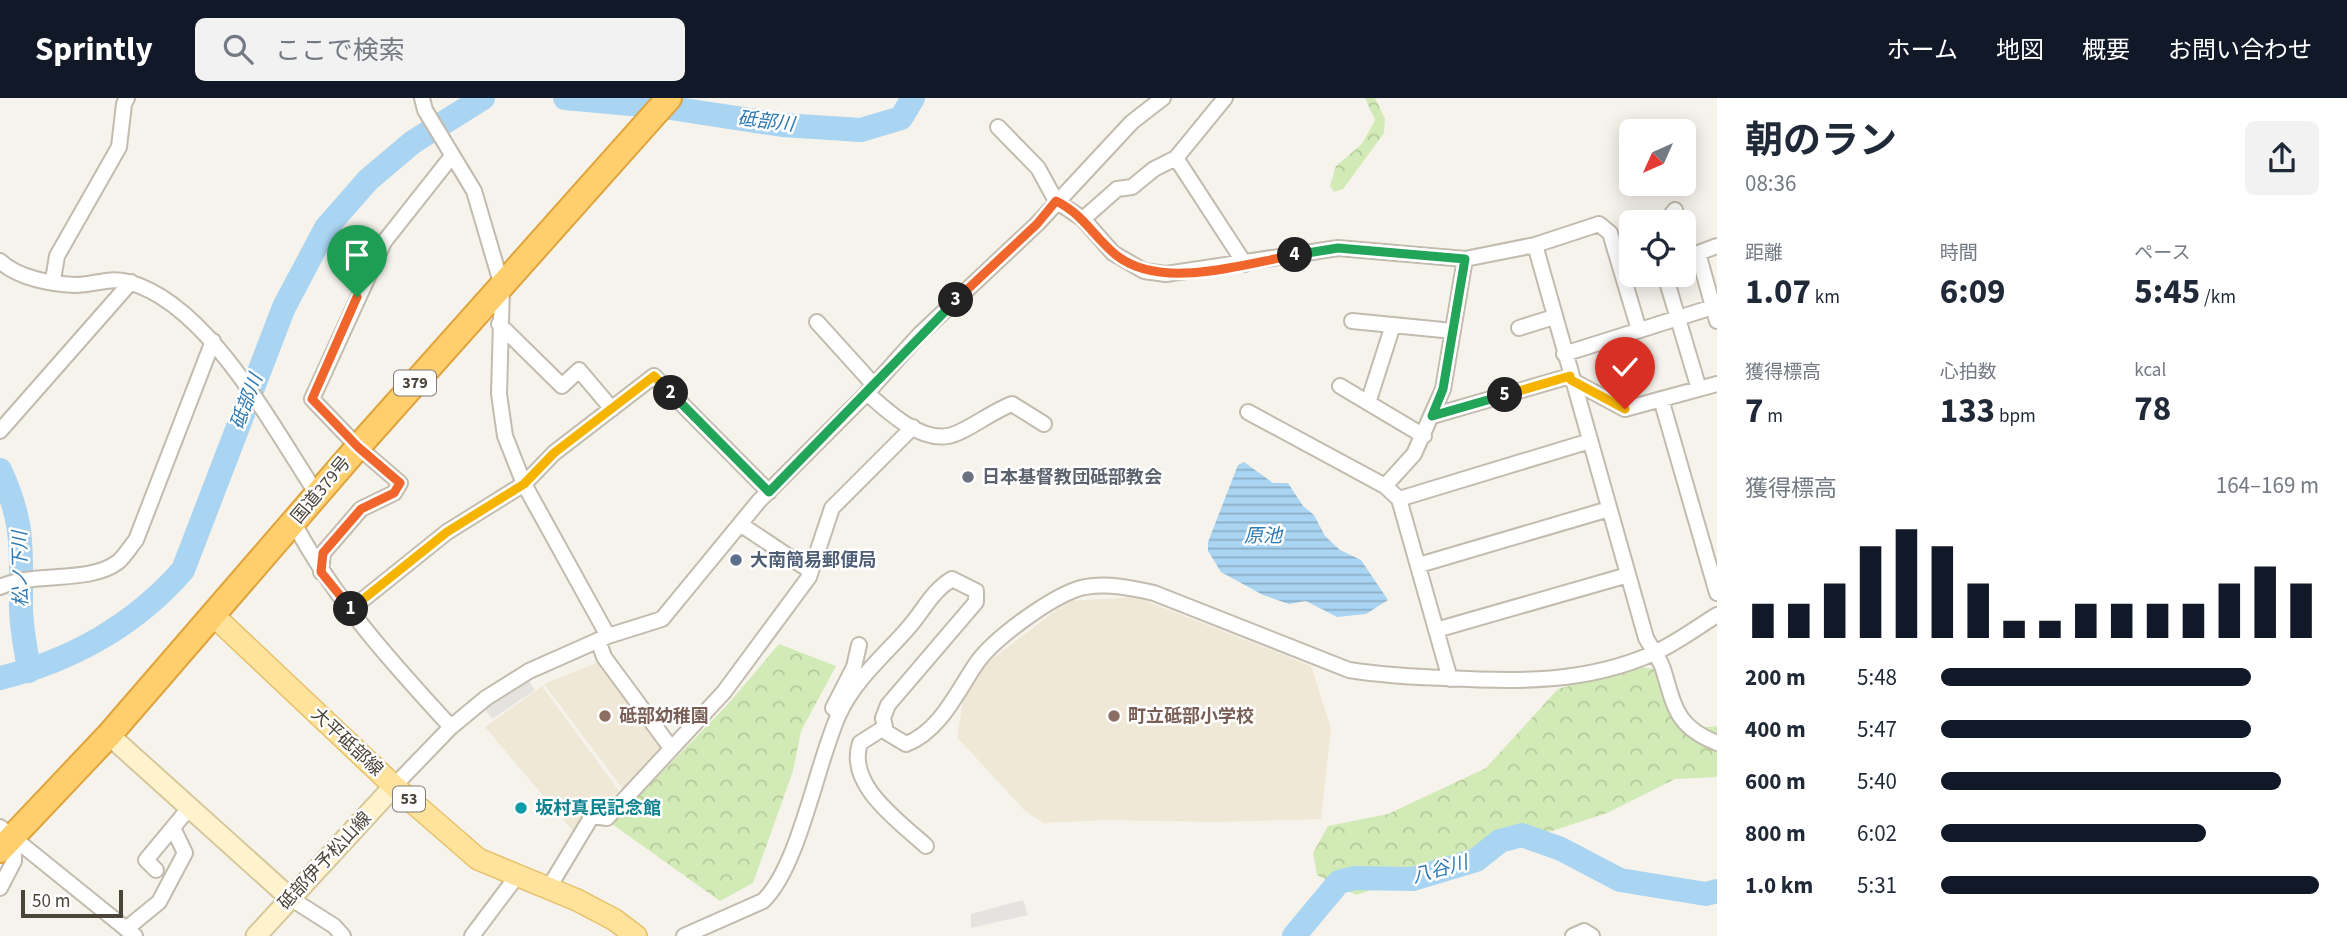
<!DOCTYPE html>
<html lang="ja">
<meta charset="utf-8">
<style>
:root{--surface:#fff;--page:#f2f2f3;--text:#1f2937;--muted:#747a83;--accent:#111827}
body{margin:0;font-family:"Source Sans 3","Noto Sans JP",sans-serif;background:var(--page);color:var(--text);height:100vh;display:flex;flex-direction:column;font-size:26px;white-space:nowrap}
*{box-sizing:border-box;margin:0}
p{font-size:23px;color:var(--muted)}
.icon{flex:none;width:38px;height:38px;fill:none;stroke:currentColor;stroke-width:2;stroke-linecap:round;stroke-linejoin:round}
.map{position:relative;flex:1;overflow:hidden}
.side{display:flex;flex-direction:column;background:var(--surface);width:630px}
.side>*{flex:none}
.needle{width:46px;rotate:225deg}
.tools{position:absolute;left:1619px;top:21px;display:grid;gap:14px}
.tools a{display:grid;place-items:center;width:77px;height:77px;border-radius:10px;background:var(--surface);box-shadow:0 4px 18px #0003;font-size:35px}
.scale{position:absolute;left:21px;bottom:18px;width:102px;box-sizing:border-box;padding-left:7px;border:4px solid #4b4439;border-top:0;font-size:19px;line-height:24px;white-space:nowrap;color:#4b4439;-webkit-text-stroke:5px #fff;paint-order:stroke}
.pin{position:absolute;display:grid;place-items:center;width:60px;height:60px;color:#fff;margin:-72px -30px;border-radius:50% 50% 50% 0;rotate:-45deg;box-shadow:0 0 7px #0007}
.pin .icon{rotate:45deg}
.km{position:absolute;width:35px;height:35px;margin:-18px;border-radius:50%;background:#222;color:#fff;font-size:19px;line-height:35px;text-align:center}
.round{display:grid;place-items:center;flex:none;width:74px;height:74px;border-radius:10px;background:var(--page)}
.overview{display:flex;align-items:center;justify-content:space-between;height:119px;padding:0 28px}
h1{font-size:38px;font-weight:700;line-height:52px}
.metrics{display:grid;grid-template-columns:repeat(3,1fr);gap:10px;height:119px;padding:7px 28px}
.metrics div{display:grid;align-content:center}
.metrics b{font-size:35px;font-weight:700}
.metrics small{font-size:19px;font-weight:400}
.metrics p{font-size:19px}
.chart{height:196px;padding:14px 28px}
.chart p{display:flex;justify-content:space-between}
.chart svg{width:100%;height:126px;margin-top:7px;stroke:var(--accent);stroke-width:6}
ul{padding:0 28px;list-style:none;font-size:23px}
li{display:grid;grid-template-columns:112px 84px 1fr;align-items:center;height:52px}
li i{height:18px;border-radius:9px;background:var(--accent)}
header{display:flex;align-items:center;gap:42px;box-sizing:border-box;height:98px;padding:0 35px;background:var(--accent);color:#fff}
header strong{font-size:33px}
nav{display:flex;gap:38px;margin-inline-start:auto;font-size:24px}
.search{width:490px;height:63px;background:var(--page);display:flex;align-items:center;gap:18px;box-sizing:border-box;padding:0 24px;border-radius:10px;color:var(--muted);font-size:26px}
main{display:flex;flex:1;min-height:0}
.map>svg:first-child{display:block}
</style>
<header>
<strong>Sprintly</strong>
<div class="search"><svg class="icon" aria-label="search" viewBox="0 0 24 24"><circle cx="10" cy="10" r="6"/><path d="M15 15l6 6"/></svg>ここで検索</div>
<nav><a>ホーム</a><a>地図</a><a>概要</a><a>お問い合わせ</a></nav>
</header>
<main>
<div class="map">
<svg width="1717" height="838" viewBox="0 0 1717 838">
<defs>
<pattern id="forest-crowns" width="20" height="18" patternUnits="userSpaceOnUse" patternTransform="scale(1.75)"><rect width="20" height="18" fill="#d2eab5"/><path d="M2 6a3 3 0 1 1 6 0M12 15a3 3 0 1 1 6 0" fill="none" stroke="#b6ca9c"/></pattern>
<pattern id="water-rules" width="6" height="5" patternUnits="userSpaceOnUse" patternTransform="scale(1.75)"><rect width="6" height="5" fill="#a9d4f2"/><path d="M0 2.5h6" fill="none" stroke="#8caec5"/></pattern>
</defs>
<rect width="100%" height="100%" fill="#f6f3ec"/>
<path fill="#efe8d6" d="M1136,499L1311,568L1331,630L1321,721L1215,724L1106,722L1043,725L1024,712L957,639L963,603L987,565L1068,503Z
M601,563L666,651L626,695L544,586Z
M542,588L619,693L573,733L485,629Z"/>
<path fill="url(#forest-crowns)" d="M1365,0H1375L1385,21L1384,35L1343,91L1334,94L1330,88L1336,68L1362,46L1375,22Z
M779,546L836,568L801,633L793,673L753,785L720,803L612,726L728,606Z
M1638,569L1655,571L1670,618L1683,632L1717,628V679L1675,681L1607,715L1356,797L1317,777L1313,755L1328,728L1388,716L1486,670L1558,591Z"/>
<path fill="#e5e3e0" d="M527,580L535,592L492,621L484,610Z
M1023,802L1028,817L971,830V816Z"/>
<path fill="url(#water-rules)" d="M1244,364L1273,385H1288L1303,408L1314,417L1325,438L1340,452L1361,462L1388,502L1366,516L1337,519L1306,503L1289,506L1263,497L1221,474L1208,453V444L1238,367Z"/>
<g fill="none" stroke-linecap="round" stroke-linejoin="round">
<path stroke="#a9d4f2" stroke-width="24" d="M565,0L664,9L782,27L861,32L901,20L913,0
M0,372C24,424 21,449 21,503C20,526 26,550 29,573
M0,580C71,563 135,527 183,472L284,209L326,130L368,82L413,44L483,0
M1294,838L1339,784L1355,780L1413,781L1476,762L1500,743L1522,737L1561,751L1620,782L1706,796L1717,793"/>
<defs>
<path id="street" d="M422,0L425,12L474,93L502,188L499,296L505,338L524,386L608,538
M998,29L1038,70L1056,103L1083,121L1113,155L1144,173L1166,176L1338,150L1465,161L1535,147L1646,540C1652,551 1661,562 1664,574C1675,611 1677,629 1717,645
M1176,60L1245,166
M1083,121L1117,91L1132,89L1154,71L1176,60L1225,0
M1666,124L1675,112
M1535,147L1599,126L1610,135L1639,232
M1717,148L1698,155L1717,223
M0,163C18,180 51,186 75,187C94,187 108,179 128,184C208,205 273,330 317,396
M1665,177L1699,291
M53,182L57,158L119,49L124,6L127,0
M1352,223L1453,233
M817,224L874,287
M499,226L562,288L579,272L612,311
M1519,230L1554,219
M1564,256L1713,209
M1571,282L1625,311L1717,286
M1340,288L1424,338
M867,295C887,313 919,343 948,338C965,335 992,313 1012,306L1044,326
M1661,301L1717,495
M1368,305L1393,227
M1248,314L1385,388L1399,401L1450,581
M1432,318L1570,278
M0,333L131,184
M1385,388L1414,356L1443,291L1465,161
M1399,401L1590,343
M294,425C334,501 393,566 451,629
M740,426L809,472
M1419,467L1609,411
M321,474L323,455L361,411L394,395L400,385L358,349L312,301L384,144L452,58
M0,489C34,473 89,486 118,464C125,458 130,449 136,442L213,243
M350,512L447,434L524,386L554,355L654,278L769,394
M1436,532L1628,477
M598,542L604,559L671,650
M836,612L833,610L854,569L859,547
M885,629L860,645C846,687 899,723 926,748
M394,688L451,629L486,600L529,573L608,538L662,521L759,403L867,295L920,236L1037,126L1132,24L1163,0
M0,729L135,838
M156,772L146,762L190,709
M0,790L14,763V739
M548,791L592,718L607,720L724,594L809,479L832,410L913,329
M290,800L334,828L343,838
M126,831L159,804L185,755L173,730
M472,838L517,778
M684,838L763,803C799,769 817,664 839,616C855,581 885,557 909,529C924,512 932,493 952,481L976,493V504L888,607L883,620L886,634L906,646C940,633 957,594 976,566C993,541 1055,495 1085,489C1108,485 1132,490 1154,495L1349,572C1381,577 1413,579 1446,580C1518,584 1585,585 1652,556C1675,546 1696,530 1717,517
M1573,838L1584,833L1592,838"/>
<path id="secondary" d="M109,637L290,800
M256,838L394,688"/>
<path id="primary" d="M213,517L394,688L478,761L577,802L615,822L636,838"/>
<path id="highway" d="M0,752L109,637L358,349L669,0"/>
</defs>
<use href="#street" stroke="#c2bbae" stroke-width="18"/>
<use href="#secondary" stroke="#d6c79b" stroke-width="23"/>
<use href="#primary" stroke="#e6c16a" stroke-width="24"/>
<use href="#highway" stroke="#e0a43c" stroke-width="28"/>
<use href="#street" stroke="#fff" stroke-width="14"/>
<use href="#secondary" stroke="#fff3cd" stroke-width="19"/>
<use href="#primary" stroke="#ffe39c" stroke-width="21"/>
<use href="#highway" stroke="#ffcf6e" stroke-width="24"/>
</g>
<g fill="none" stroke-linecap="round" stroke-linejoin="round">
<defs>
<path id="split-1" d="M351,511L321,474L323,455L361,411L394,395L400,385L358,349L312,301L357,199"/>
<path id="split-2" d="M351,511L447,434L524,386L554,355L654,278L671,295"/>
<path id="split-3" d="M671,295L769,394L956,202"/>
<path id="split-4" d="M956,202L1037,126L1056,103C1083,116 1094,139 1116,157C1161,193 1242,166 1295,157"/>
<path id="split-5" d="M1295,157L1338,150L1465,161L1443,291L1432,318L1505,297"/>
<path id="split-6" d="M1505,297L1570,278L1571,282L1625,311"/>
</defs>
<use href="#split-1" stroke="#fff" stroke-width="14"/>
<use href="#split-2" stroke="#fff" stroke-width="14"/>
<use href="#split-3" stroke="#fff" stroke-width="14"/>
<use href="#split-4" stroke="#fff" stroke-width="14"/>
<use href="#split-5" stroke="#fff" stroke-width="14"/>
<use href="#split-6" stroke="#fff" stroke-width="14"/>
<use href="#split-1" stroke="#f0652b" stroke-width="9"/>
<use href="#split-2" stroke="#f5b400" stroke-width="9"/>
<use href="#split-3" stroke="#22a559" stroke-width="9"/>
<use href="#split-4" stroke="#f0652b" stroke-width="9"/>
<use href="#split-5" stroke="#22a559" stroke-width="9"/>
<use href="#split-6" stroke="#f5b400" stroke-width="9"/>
</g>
<circle fill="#6b7280" stroke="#fff" stroke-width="2.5" cx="968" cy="379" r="7"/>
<circle fill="#5c6f8a" stroke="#fff" stroke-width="2.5" cx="736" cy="462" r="7"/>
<g fill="#8d6e63" stroke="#fff" stroke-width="2.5">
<circle cx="605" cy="618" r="7"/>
<circle cx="1114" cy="618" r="7"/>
</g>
<circle fill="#0f9aa8" stroke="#fff" stroke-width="2.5" cx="521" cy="710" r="7"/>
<g text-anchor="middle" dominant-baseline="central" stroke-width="5" stroke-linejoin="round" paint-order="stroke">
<g fill="#fff" stroke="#817c74" stroke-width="2">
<rect x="394" y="272.5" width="42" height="25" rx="5"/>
<rect x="393" y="688.5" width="32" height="25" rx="5"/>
</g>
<g font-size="16" font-weight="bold" fill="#4b4439">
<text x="415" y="285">379</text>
<text x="409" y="701">53</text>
</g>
<g font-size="18" font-weight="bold" fill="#5b616d" stroke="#fff" text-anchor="start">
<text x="982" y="379">日本基督教団砥部教会</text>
</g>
<g font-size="18" fill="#4b4439" stroke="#fff">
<text transform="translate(321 392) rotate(-50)">国道379号</text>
<text transform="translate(347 644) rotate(43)">大平砥部線</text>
<text transform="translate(325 763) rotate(-47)">砥部伊予松山線</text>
</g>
<g font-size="18" font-weight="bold" fill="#4e5e75" stroke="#fff" text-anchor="start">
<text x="750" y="462">大南簡易郵便局</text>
</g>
<g font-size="18" font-weight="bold" fill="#785e54" stroke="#fff" text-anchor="start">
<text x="619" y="618">砥部幼稚園</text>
<text x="1128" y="618">町立砥部小学校</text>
</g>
<g font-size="18" font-weight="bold" fill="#0d838f" stroke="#fff" text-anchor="start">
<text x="535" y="710">坂村真民記念館</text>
</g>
<g font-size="19" font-style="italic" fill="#2e7ab2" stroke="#fff">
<text transform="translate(766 24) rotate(7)">砥部川</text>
<text transform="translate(247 304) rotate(-69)">砥部川</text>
<text x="1263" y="438">原池</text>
<text transform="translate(21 471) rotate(-91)">松ノ下川</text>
<text transform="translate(1440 772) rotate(-15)">八谷川</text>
</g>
</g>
</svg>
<div class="tools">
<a><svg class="needle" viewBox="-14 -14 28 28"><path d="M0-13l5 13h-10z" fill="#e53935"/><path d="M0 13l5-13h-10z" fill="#747a83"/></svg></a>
<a><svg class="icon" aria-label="locate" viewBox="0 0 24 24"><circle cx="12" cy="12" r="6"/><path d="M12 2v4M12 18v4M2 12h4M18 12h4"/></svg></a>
</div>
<div class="scale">50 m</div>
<div class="pin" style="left:357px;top:199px;background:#1e9e55"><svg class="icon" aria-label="arrive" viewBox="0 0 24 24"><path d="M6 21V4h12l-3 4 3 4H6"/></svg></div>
<div class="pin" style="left:1625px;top:311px;background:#d93025"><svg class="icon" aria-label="check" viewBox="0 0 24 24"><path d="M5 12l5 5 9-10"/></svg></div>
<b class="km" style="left:351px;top:511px">1</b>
<b class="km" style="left:671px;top:295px">2</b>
<b class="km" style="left:956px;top:202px">3</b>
<b class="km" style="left:1295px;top:157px">4</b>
<b class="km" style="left:1505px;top:297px">5</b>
</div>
<section class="side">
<div class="overview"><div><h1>朝のラン</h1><p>08:36</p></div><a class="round"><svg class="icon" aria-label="share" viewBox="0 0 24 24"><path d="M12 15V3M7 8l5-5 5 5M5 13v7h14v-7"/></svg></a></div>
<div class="metrics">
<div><p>距離</p><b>1.07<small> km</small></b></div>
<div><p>時間</p><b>6:09</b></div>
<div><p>ペース</p><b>5:45<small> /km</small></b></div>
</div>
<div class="metrics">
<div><p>獲得標高</p><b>7<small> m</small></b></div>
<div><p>心拍数</p><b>133<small> bpm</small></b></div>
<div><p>kcal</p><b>78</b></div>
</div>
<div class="chart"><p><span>獲得標高</span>164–169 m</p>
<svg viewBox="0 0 160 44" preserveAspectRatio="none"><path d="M5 44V32M15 44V32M25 44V25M35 44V12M45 44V6M55 44V12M65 44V25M75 44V38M85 44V38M95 44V32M105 44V32M115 44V32M125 44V32M135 44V25M145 44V19M155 44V25"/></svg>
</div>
<ul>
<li><b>200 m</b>5:48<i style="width:82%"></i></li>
<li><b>400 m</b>5:47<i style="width:82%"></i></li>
<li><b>600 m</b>5:40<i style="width:90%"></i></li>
<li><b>800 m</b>6:02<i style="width:70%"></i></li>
<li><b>1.0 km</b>5:31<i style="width:100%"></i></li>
</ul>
</section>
</main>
